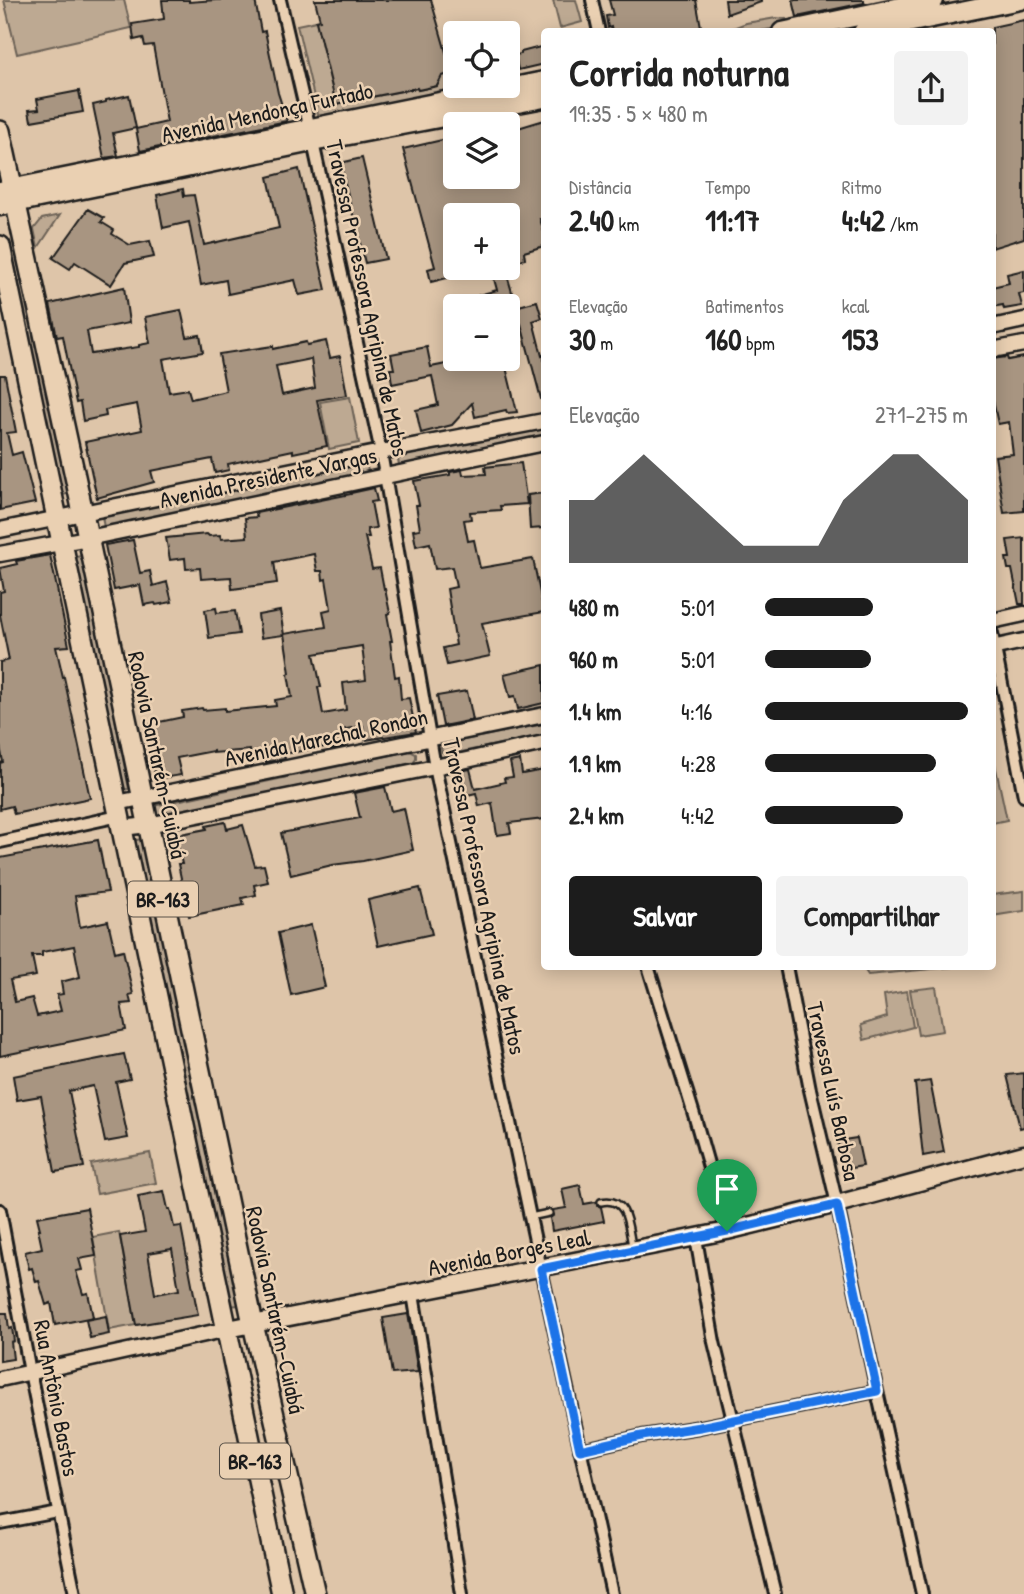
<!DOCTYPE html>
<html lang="pt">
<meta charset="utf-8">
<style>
:root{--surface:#fff;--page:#f2f2f2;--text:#222;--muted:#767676;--accent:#1c1c1c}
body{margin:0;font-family:"Patrick Hand",sans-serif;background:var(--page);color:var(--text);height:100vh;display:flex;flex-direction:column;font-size:26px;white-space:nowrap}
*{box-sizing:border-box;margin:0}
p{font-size:23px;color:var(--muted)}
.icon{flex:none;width:38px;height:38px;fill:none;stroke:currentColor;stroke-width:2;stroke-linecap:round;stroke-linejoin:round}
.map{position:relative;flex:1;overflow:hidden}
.panel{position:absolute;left:541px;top:28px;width:455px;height:942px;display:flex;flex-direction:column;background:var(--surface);border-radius:7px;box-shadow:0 4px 18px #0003}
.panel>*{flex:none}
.tools{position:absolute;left:443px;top:21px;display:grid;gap:14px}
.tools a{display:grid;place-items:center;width:77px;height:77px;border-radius:7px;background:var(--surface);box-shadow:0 4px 18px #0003;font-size:35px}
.pin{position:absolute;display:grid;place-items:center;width:60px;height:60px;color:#fff;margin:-72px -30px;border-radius:50% 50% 50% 0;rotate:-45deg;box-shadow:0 0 7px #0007}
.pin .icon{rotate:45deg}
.round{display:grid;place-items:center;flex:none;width:74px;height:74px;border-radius:7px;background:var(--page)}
.summary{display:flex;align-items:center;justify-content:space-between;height:119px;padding:0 28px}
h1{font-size:38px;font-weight:700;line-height:52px}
.stats{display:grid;grid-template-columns:repeat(3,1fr);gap:10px;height:119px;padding:7px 28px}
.stats div{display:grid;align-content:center}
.stats b{font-size:30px;font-weight:700}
.stats small{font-size:19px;font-weight:400}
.stats p{font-size:19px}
.chart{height:196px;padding:14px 28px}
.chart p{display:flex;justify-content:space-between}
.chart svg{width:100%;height:126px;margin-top:7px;fill:var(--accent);opacity:.7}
.cta{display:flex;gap:14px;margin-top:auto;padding:14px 28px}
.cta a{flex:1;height:80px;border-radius:7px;background:var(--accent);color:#fff;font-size:28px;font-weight:700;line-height:80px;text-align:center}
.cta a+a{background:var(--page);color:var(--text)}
ul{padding:0 28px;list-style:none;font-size:23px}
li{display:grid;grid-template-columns:112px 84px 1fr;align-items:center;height:52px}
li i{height:18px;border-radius:9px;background:var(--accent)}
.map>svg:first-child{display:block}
</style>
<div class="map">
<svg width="1024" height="1594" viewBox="0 0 1024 1594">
<rect width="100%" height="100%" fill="#dec5a9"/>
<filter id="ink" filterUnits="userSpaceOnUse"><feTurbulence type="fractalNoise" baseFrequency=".0143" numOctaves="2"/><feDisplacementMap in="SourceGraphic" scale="14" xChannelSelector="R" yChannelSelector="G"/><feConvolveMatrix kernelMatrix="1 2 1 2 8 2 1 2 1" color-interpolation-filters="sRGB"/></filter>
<g filter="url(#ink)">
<path fill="#bda992" stroke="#6c6257" stroke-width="2" d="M4,0H124L131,28L17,54Z
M553,0H576L582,22L560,28Z
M776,18L786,19L788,26L760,31L729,32L728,30L746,23Z
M316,21L336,104L417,88L418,90L437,86L442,76L452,73L460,102L322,131L297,25Z
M60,215L38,248L34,229L42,219Z
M25,280L69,494L61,495L17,282Z
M350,397L359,443L329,449L320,402Z
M544,427V438L404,467L399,465L398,459L403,456Z
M361,465H366L368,470L364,473L262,493L259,496L104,528L102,516L256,484L260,485Z
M83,555L129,789L120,790L74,558Z
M544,724V735L447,755L442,752L441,748L444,744Z
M992,750L1007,820L992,823Z
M410,751L416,754V759L413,763L155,816L153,806Z
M141,839L239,1305L229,1306L132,841Z
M1024,891V911L992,916V895Z
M862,966H952V967L868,975Z
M936,987L943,1031L918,1035L910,990Z
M907,991L913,1027L864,1040L861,1025L887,1017L884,995Z
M150,1153L156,1183L97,1194L91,1164Z
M119,1232L136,1325L109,1330L93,1237Z"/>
<path fill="#a89581" stroke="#1c1c1c" stroke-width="2" fill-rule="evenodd" d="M162,0H189V2L216,0H255L261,32L265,31L278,93L287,121L140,151L136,129L167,122L153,45L145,46L143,38L134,40L132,24L164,19Z
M315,0H431L452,73L442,76L437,86L418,90L417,88L336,104L316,21L320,20Z
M609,0H696L702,32H612L611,27L608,28L606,16L613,15Z
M725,0H761V2L727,14Z
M793,0H864V3L797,17Z
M1024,20V238L992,248V27Z
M544,46V64L518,70L515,55L521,54V52Z
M79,91L83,112L31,121L29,110L39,109L37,99Z
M129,95L136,128L113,133L118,156L104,158L93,105L106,102V100Z
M544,120V219H540L544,232V246L524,252L525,259L508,263V215H455V276L431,282L428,269L435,267L403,149L455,137V177H508V131Z
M362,158L386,259L365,263L340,163Z
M299,169L326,290L299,295L295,280L228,294L226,280L201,285L189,222L163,228L157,195L183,189L184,196L194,195L204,245L279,228L268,177Z
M88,209L104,218L101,222L114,230L112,234L130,245L150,241L154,257L125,263L111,285L75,262L70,269L53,258Z
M491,268H505L516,306H481L479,295L497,290Z
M1024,270V293L1019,294L1022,306L1004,309L1003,305L992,307V287L1009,283L1007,274Z
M124,287L129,323L87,331L91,354L139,347V345L150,343L145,317L181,310L187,337L200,335L203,352L163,359L169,392L188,389L191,399L226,391L219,354L273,346V349L306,342L307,345L326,341L330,358L340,356L347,395L317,400L327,446L293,453V450L228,464L229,470L215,473L212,459L151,471L154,482L97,498L85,442L142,430L137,404L105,410L106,416L83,421L80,402L76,403L63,336L57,337L50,304ZM311,359L315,388L282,395L276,366Z
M537,301L542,318L533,321L542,356L544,355V399H541L521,324L508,327V309Z
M427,347L431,367L451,363L452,368L475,363L474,359H504L517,412L507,413L506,410L475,417L472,403L452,425L421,433L416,410L438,405L432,376L392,384L390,369H394L391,354Z
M1007,357L1008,360L1024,357V511L1004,513L995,456L1013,454L1009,422L998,424L992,396V359Z
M0,375H5L16,432L7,433L12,455L22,452L35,503L0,510Z
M521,463L527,504L500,506L501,510L470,512L471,519L464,520L468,541L474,540L480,568L533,559L544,612L482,623L490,656L447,665L443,648L456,645L447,589L456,587L452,567L435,569L430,543L416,546L413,530L420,529L416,505H419L414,481L450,475V472L462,470L463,475L486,474L485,467Z
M374,488L377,501L371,502L376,528L367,529L369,537H365L372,569L380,568L384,589H385L390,613L387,614L392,641H390L395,677L399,676L401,699L409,698L416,732L365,740L363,726L341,730L345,746L331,749L330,746L284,754L285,759L266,762L265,753L250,755V750L213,753V751L177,758L181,775L156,779L145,725L183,717L182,711L202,708L203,710L225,708V711L276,706L275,700L292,697L288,674L290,673L284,634L326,627L323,611L331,609L326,579L323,580L322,571H317L314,554L274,562L277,583L232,589L231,577L201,579L200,568L186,569L185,558L170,560L166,538L207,534L209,536L220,535L221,539L247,537L245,518L257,517L256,513L351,494V493ZM362,646L366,680L343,683L346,710L323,714L318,687H321L314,654Z
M544,493V528L530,529L528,495Z
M1024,538V604H1019L1012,569H1008L1006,558H1010L1007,540Z
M133,540L140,573L150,571L153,586L167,582L172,602L156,605L155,603L144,605L140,585L114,590L105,545Z
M50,555L69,646L56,647L63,677H64L90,798L14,814L12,806L0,809V763L3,762L0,746V662L9,660L0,615V592L4,591L0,568L17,564L16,561Z
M216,608L217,613L235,611L239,634L209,638L205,610Z
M280,611L284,635L261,638L258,615Z
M544,665V703L518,709L515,696L510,697L504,674Z
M467,691L473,720L443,726L437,696Z
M520,760L522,774L544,770V819L509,823L511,833L497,835L492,803L479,806L476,793L459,797L455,782L458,781L456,772L470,769L475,789L505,782L504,778L513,777L510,762Z
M385,787L391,811L404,808L413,850L363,861L332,865L291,875L281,833L360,818L354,793Z
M225,822L227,829L243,825L255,866L264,865L268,882L254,885L256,895L242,898L244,905L189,916L178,864H182L175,835L207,829L206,826Z
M98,840L108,892L75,896L80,927L108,921L115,952L123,950L133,994L129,995L131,1003L121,1004L126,1030L0,1056V858ZM74,946L80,977L61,982L63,994L57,995L61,1011L37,1016L32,998L15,1002L10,980L36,976L32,956H42V952Z
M420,888L432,934L378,946L368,900Z
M311,925L325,987L291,995L278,933Z
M124,1054L130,1079L116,1082L128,1138L105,1142L93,1086L69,1091L84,1167L55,1172L41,1096L17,1100L13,1076Z
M1024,1073V1127L1020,1128L1007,1075Z
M930,1081L944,1152L923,1156L915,1083Z
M857,1138L863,1166L845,1169L837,1141Z
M580,1185L584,1204L596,1202L597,1205L601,1207L604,1221L552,1231L550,1218L554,1215L553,1210L566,1208L562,1189Z
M164,1191L168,1209H170L174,1227L181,1226L198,1315L136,1325L120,1236L145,1232L138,1196ZM172,1249L179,1290L155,1294L148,1253Z
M87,1208L96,1256L79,1259L82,1270L76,1271L83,1294L88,1293L93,1317L55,1325L51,1303L46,1305L39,1281L36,1282L32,1268L29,1269L25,1252L42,1248L38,1229H40L37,1217Z
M0,1313H7L9,1329L12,1328L14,1341L11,1342L13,1359L0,1361Z
M408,1314L418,1372L392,1374L383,1318Z
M106,1316L109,1334L90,1338L86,1320Z"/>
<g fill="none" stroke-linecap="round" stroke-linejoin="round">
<defs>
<path id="service" d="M601,1202C628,1196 628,1226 632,1246
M530,1217L549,1213"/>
<path id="minor" d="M280,0L310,129L381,452L435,767L541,1269L612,1594
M592,0L599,32
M992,633L1024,796
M0,842L119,816
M648,966L695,1118L727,1231
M786,966L810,1090L837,1204L877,1391L922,1594
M0,1210L30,1372L75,1594
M696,1238L714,1342L775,1594
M413,1294L462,1594
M580,1450L642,1436L700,1427L877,1391
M0,1523L58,1512"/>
<path id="tertiary" d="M992,327L1024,320
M992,350L1024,344
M0,530L381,452L544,421
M0,554L88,538L544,443
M992,621L1024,614
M992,648L1024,641
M117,803L544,715
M122,828L148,825L435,767L544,743
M0,1379L228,1329"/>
<path id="secondary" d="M228,1329L727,1231L837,1204L1024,1154"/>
<path id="primary" d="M782,32L934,0
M863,32L1020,0
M0,191L544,81
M0,206L312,142L544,98"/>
<path id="trunk" d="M0,131L83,513L253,1324L315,1594
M0,246L282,1594"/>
</defs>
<use href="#service" stroke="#1c1c1c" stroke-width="10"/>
<use href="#minor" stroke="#1c1c1c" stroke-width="16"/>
<use href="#tertiary" stroke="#1c1c1c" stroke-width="19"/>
<use href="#secondary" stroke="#1c1c1c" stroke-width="21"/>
<use href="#primary" stroke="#1c1c1c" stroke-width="23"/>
<use href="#trunk" stroke="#1c1c1c" stroke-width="24"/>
<use href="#service" stroke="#ead0b2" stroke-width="5"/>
<use href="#minor" stroke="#ead0b2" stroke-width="10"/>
<use href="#tertiary" stroke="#ead0b2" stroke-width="14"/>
<use href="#secondary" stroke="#ead0b2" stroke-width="16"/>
<use href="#primary" stroke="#ead0b2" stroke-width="18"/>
<use href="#trunk" stroke="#ead0b2" stroke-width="19"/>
</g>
</g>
<g fill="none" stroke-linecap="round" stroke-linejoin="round" filter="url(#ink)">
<defs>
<path id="route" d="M837,1205L877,1391L700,1427L642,1436L580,1450L541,1269L727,1231Z"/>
</defs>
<use href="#route" stroke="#fff" stroke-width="14"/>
<use href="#route" stroke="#1a73e8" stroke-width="9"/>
</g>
<g text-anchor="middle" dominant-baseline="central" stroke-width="5" stroke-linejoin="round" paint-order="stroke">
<g fill="#ead0b2" stroke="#5a5249" stroke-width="2">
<rect x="128" y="881.5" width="70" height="35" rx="5"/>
<rect x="220" y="1443.5" width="70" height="35" rx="5"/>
</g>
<g font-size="21" font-weight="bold" fill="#1c1c1c">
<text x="163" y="899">BR-163</text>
<text x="255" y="1461">BR-163</text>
</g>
<g font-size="23" fill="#1c1c1c" stroke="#ead0b2">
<text transform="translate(267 112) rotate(-12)">Avenida Mendonça Furtado</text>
<text transform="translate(368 298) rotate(78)">Travessa Professora Agripina de Matos</text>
<text transform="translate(268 477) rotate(-12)">Avenida Presidente Vargas</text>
<text transform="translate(326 737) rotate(-12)">Avenida Marechal Rondon</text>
<text transform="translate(158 755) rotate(78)">Rodovia Santarém-Cuiabá</text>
<text transform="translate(485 896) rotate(78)">Travessa Professora Agripina de Matos</text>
<text transform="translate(834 1091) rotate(78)">Travessa Luís Barbosa</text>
<text transform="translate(509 1252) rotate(-11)">Avenida Borges Leal</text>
<text transform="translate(276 1310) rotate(78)">Rodovia Santarém-Cuiabá</text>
<text transform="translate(57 1398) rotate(79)">Rua Antônio Bastos</text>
</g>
</g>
</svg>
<div class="tools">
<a><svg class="icon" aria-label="locate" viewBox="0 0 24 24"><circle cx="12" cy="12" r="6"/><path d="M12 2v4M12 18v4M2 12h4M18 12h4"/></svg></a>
<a><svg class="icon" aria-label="layers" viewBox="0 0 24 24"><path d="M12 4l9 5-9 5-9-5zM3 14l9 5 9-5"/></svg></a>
<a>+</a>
<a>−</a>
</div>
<div class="pin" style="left:727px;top:1231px;background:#1e9e55"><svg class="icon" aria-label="arrive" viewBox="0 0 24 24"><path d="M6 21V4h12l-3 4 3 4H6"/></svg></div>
<section class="panel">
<div class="summary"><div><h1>Corrida noturna</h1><p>19:35 · 5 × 480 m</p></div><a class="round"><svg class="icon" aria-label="share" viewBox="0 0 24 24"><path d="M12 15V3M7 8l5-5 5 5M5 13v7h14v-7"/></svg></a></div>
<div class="stats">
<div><p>Distância</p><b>2.40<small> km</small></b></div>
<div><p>Tempo</p><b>11:17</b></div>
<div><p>Ritmo</p><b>4:42<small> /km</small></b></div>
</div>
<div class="stats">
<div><p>Elevação</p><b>30<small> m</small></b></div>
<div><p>Batimentos</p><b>160<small> bpm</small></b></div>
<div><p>kcal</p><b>153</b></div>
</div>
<div class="chart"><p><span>Elevação</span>271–275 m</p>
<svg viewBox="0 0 160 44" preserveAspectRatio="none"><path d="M0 44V22L10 22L20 14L30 6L40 14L50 22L60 30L70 38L80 38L90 38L100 38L110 22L120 14L130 6L140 6L150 14L160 22V44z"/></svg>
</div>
<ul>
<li><b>480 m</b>5:01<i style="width:53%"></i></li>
<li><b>960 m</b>5:01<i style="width:52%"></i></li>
<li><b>1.4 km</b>4:16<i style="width:100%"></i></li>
<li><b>1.9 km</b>4:28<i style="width:84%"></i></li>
<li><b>2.4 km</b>4:42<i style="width:68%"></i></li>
</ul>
<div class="cta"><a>Salvar</a><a>Compartilhar</a></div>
</section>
</div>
